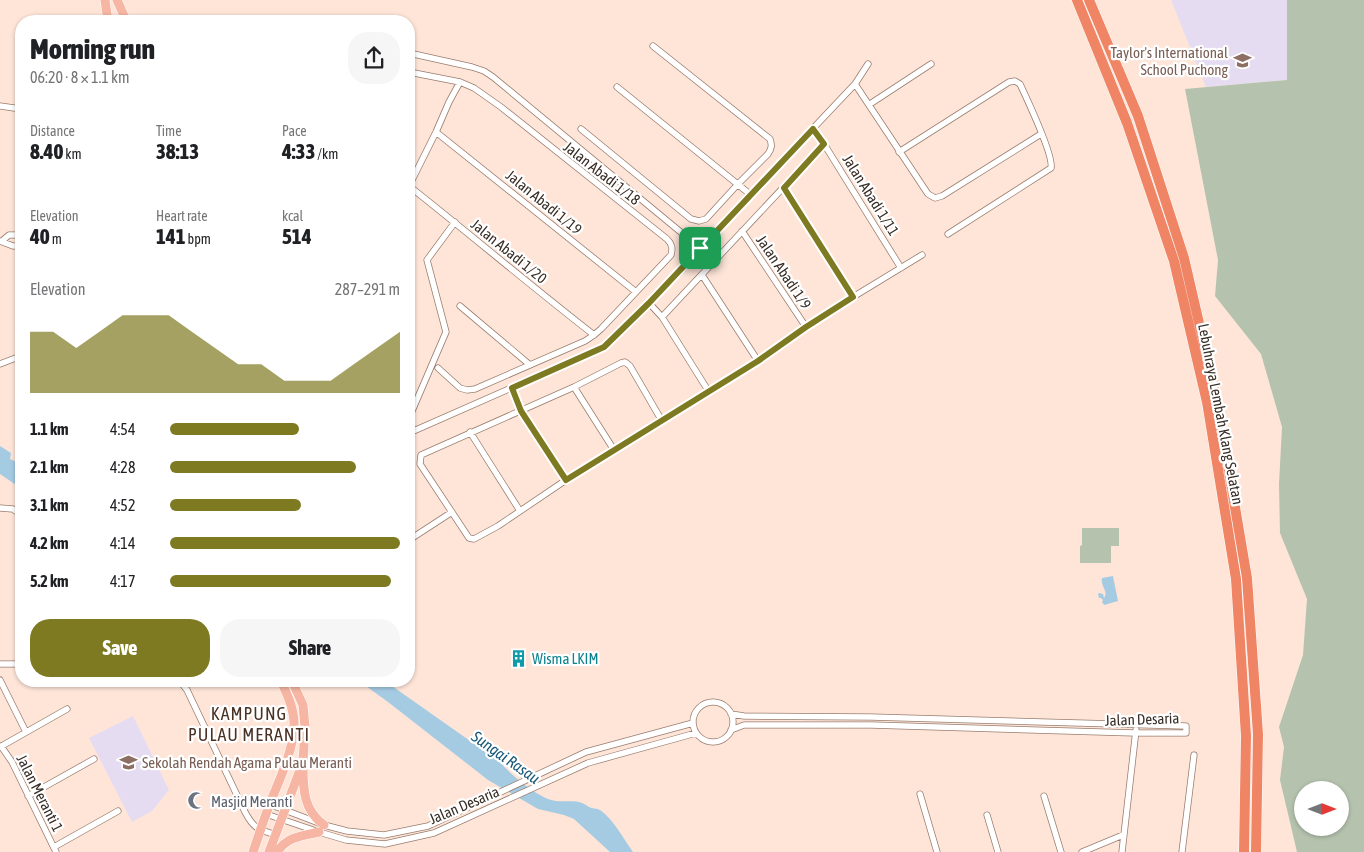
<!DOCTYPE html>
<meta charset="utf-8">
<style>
:root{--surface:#fff;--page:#f6f6f6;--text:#202124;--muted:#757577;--accent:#7e7a21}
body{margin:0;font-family:"Asap Condensed",sans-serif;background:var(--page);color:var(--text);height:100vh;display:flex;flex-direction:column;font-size:19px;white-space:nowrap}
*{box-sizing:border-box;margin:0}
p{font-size:16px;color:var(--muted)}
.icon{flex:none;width:28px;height:28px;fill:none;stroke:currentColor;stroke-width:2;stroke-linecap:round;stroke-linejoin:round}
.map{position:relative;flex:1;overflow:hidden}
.side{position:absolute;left:15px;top:15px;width:400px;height:672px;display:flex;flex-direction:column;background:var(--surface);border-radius:20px;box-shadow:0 1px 4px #0004}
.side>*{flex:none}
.needle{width:32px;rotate:90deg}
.controls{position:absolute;left:1294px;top:781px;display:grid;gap:10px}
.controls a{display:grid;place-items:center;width:55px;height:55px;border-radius:50%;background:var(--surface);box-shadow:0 1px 4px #0004;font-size:25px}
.pin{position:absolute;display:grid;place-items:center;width:42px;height:42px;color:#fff;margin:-21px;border-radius:10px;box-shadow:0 2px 8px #0006}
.round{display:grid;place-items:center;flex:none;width:52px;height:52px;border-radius:20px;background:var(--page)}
.overview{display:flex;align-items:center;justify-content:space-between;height:85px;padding:0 15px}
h1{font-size:28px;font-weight:800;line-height:38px}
.metrics{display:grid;grid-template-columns:repeat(3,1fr);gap:8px;height:85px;padding:5px 15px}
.metrics div{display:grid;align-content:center}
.metrics b{font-size:21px;font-weight:800}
.metrics small{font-size:14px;font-weight:400}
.metrics p{font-size:14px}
.chart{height:140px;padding:10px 15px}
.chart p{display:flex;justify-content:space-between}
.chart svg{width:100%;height:90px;margin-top:5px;fill:var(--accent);opacity:.7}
.primary-button{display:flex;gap:10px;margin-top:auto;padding:10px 15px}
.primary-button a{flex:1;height:58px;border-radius:20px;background:var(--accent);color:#fff;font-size:20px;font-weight:800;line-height:58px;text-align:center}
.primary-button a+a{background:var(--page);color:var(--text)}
ul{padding:0 15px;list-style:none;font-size:16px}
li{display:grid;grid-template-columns:80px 60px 1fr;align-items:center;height:38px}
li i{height:12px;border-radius:6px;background:var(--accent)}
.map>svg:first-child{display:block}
</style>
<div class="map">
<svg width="1364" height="852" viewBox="0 0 1364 852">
<rect width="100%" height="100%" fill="#fee5d8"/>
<path fill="#e5dcf2" d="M1171,0H1287V80L1206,87Z
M133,716L169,790L152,811L132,822L89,738Z"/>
<path fill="#b5c3ae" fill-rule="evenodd" d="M1287,0H1364V852H1297L1280,780L1284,747L1279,727L1303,655L1307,599L1280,533L1279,484L1282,427L1261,354L1215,296L1218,260L1185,89L1287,80ZM1302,790H1340V828H1302Z
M1082,528H1119V546H1111V563H1080V546L1082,545Z"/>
<path fill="#a5cbe3" d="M0,446L11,453L10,459L21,464V490L16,485L0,474Z
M1113,576L1118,601L1104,605L1102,602L1103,600L1101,598H1099L1098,594L1099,593L1103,594L1104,598C1109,591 1100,586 1102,578Z
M205,681H274C251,689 227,688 205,681Z
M359,681H384L392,686L500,762C511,775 539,799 556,801C565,802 574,800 582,803C585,804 587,806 589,807C593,809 596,808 600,810C614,820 623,838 633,852H610L574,819L564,815L538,809L488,780L388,702Z"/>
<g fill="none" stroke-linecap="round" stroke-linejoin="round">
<defs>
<path id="street" d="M409,53L472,67L484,71L493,77L700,248
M409,72L460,82L474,88L501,107L667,239C672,244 673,248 671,255L601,329L594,335L585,341L475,389L467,390L460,388L438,368
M855,84L928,194L935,198L942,196L1041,134
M617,87L751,195
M870,104L931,64
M0,106L21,109
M581,129L691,219L699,221L706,219L738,184L768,154C772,148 772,145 770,139L653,46
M813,129L824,144L901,268
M436,132L636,292
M899,152L1009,82L1015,81L1020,84C1027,99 1054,156 1051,168L948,234
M409,186C471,235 531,286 594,335
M409,186L436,132L449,102L460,82
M784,188L853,297
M742,231L806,327
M0,241L13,246H21
M2,241L9,235H21
M702,275L758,361
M649,303L662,317L709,392
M460,306L530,365
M662,317L824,144
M0,364L21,356
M574,387L614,450
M511,388L521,411L566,480
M409,418L446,332L427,260L455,222
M662,421L630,366L625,362L621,363L574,387L421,455L420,464L469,538L474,539L498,526L566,480L758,361L830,311L922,255
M470,432L520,511
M409,433L604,347L649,303L683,269L700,248L855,84L868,64
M0,508L13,509L21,515
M409,540L452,512
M0,664H21
M0,680L26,732
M180,681L187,690L245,812C254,829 258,829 276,835
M693 722a20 20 0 1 1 40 0a20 20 0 1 1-40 0Z
M731,714L744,716L871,717L1186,726V733H1135L871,725H744L731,730
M1,746L12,762L56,852
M0,747L67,709
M920,794L937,852
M28,796L94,759
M1044,796L1061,852
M269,804L324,825L347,831L384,835L428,826L586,752L693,723
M266,814L319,832L346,840L385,844L434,833L588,763L696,733
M987,815L998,852
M54,847L118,811
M1082,852L1123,835
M1122,852L1136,730
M1182,852L1194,755"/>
<path id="primary" d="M105,0L108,21
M117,0L125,18L129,21
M303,767C303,790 304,811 324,825
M253,852C259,835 264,818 271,801C280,778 292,754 294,728C295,711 288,696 281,681
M269,852L303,762L305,727L303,705L292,681
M277,852C288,836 302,836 319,832"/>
<path id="highway" d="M1077,0L1127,123L1174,261L1207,402L1236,579L1246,736L1244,852
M1089,0L1138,116L1184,258L1217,401L1247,578L1258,734L1256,852"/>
</defs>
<use href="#street" stroke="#997d6e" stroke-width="7"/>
<use href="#primary" stroke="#fff" stroke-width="10"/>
<use href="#highway" stroke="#fff" stroke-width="11"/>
<use href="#street" stroke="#fff" stroke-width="5.5"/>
<use href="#primary" stroke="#f6b6a3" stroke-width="9"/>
<use href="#highway" stroke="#f08566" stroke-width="10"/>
</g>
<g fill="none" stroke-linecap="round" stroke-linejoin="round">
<defs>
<path id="route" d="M813,129L824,144L784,188L853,297L806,327L758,361L566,480L521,411L512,388L604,347L649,303Z"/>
</defs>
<use href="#route" stroke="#fff" stroke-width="10"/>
<use href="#route" stroke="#7e7a21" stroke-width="6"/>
</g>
<defs>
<symbol id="school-bare" viewBox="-9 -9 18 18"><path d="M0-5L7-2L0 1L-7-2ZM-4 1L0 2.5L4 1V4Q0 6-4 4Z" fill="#8d6e63" stroke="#fff" stroke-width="2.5" paint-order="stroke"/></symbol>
<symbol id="building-bare" viewBox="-9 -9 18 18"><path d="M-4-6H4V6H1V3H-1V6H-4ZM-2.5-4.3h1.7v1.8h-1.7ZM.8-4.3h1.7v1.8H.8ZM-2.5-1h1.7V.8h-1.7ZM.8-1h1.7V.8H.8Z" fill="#0f9aa8" stroke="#fff" stroke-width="2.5" paint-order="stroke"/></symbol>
<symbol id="mosque-bare" viewBox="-9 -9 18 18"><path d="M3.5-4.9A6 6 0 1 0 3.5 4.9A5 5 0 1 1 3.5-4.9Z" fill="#6b7280" stroke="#fff" stroke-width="2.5" paint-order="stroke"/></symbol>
</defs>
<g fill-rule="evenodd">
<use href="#school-bare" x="1230" y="48" width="25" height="25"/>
<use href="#building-bare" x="506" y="646" width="25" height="25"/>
<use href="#school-bare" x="116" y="750" width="25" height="25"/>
<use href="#mosque-bare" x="184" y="788" width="25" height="25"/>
</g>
<g text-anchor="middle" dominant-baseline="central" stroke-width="4.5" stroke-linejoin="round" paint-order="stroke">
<g font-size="15" fill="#785e54" stroke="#fff" text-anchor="end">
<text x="1228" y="52">Taylor's International<tspan x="1228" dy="17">School Puchong</tspan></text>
<text x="142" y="762" text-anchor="start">Sekolah Rendah Agama Pulau Meranti</text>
</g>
<g font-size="15" fill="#382d26" stroke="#fff">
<text transform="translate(602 173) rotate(38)">Jalan Abadi 1/18</text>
<text transform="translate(871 195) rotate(58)">Jalan Abadi 1/11</text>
<text transform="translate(544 202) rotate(39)">Jalan Abadi 1/19</text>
<text transform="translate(509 251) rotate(39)">Jalan Abadi 1/20</text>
<text transform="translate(784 272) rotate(56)">Jalan Abadi 1/9</text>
<text transform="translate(1221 414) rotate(79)">Lebuhraya Lembah Klang Selatan</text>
<text transform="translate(1142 719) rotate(-2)">Jalan Desaria</text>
<text transform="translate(40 793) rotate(63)">Jalan Meranti 1</text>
<text transform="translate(464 805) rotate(-23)">Jalan Desaria</text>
</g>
<g font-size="15" fill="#0d838f" stroke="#fff" text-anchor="start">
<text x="532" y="658">Wisma LKIM</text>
</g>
<g font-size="15" fill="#5b616d" stroke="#fff" text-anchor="start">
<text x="211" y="801">Masjid Meranti</text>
</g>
<g font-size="16" font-style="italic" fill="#175878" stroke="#fff">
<text transform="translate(506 757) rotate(35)">Sungai Rasau</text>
</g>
<g font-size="18" letter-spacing="1" fill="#493124" stroke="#fff">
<text x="249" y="713">KAMPUNG<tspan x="249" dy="21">PULAU MERANTI</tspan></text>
</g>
</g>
</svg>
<div class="controls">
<a><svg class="needle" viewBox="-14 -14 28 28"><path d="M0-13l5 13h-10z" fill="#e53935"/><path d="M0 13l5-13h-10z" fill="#757577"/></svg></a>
</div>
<div class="pin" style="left:700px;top:248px;background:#1e9e55"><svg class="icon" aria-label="arrive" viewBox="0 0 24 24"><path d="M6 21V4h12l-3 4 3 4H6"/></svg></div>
<section class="side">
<div class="overview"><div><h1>Morning run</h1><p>06:20 · 8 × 1.1 km</p></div><a class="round"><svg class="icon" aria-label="share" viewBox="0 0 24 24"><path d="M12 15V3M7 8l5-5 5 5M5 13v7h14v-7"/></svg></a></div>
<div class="metrics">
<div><p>Distance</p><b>8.40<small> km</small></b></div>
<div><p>Time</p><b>38:13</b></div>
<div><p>Pace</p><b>4:33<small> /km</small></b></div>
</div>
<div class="metrics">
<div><p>Elevation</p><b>40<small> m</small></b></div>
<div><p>Heart rate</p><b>141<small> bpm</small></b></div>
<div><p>kcal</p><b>514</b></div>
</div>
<div class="chart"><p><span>Elevation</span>287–291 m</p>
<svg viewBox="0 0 160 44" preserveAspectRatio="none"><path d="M0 44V14L10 14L20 22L30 14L40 6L50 6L60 6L70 14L80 22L90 30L100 30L110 38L120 38L130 38L140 30L150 22L160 14V44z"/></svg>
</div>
<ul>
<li><b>1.1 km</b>4:54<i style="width:56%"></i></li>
<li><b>2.1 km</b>4:28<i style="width:81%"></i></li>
<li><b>3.1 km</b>4:52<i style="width:57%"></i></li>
<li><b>4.2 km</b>4:14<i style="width:100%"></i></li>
<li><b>5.2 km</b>4:17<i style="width:96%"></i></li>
</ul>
<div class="primary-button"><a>Save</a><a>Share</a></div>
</section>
</div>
